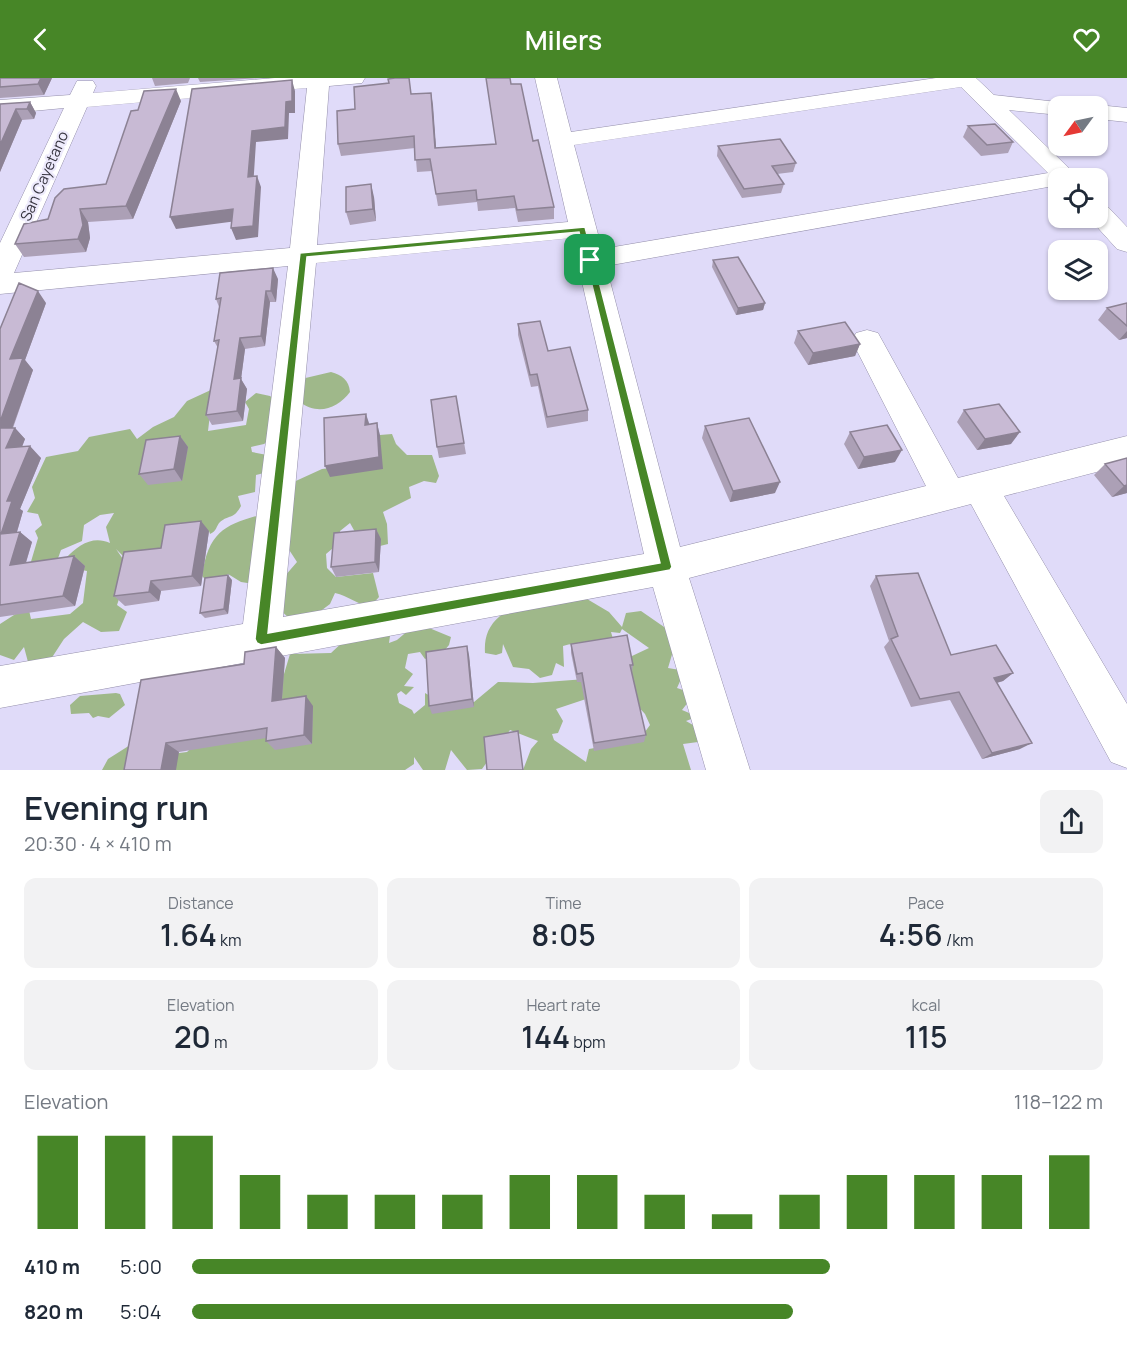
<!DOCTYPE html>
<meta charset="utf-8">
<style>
:root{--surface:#fff;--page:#f2f2f3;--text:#1f2937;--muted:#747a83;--accent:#478627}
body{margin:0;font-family:Manrope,sans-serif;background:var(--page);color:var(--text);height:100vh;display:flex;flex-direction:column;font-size:22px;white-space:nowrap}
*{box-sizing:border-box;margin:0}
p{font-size:20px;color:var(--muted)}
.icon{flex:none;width:33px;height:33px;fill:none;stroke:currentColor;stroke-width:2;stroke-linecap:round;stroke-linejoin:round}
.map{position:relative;height:692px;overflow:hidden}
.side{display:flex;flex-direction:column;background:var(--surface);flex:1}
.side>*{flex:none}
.needle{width:39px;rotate:237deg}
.controls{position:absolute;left:1048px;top:18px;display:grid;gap:12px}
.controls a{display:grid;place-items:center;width:60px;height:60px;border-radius:12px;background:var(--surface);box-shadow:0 2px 4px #0004;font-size:30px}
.pin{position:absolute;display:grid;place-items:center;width:51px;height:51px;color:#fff;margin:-26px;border-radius:12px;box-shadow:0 3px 9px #0006}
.round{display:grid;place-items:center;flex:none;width:63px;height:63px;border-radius:12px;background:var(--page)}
.headline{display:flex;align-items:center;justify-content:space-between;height:102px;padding:0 24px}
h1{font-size:33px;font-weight:600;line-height:45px}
.metrics{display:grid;grid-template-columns:repeat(3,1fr);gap:9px;height:102px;padding:6px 24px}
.metrics div{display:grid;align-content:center;border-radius:12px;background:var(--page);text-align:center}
.metrics b{font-size:30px;font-weight:600}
.metrics small{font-size:16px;font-weight:400}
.metrics p{font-size:16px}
.chart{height:168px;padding:12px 24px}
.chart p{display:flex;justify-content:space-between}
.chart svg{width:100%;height:108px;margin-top:6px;stroke:var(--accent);stroke-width:6}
ul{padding:0 24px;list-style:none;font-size:20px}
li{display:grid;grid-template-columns:96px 72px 1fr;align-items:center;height:45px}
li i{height:15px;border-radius:8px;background:var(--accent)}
header{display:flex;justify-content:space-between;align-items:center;height:78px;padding:0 24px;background:var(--accent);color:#fff;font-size:27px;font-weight:600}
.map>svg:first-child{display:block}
</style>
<header><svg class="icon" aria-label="back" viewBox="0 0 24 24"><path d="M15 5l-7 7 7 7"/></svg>Milers<svg class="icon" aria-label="heart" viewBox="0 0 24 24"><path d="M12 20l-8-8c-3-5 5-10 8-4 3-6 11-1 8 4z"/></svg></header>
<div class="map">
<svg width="1127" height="692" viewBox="0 0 1127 692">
<rect width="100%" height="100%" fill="#e0dbf9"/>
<path fill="#9fb88a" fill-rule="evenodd" d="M331,294C342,297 349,302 350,314C338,330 318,338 300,324L297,302Z
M213,311L208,353L246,347L249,331L245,324L256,315L270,318L280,325L276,358L264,366L251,369L252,374L267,377L264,395L256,397L255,414L238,418L241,428C233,442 230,436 220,444C216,448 217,453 210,456L209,453L166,474L126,481L116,471L125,484L131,485L117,527L127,534L119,553L101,554L83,544L64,561L49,584H28L24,569L14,582L0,577V546L28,528L31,541L70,536L83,525L87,493L71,490L66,480C78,467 93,457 110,465L106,449L114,435L100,437L84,447L82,463L61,472L57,483L27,497L38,460L35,453L42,447L38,436L27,434L35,420L32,409L46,379L78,373L89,359L130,351L137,361L153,349L174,339L187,323Z
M392,356L396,366L407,377H432L439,398L436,405L424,403L409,409L411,420L383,434L387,446L388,466L372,470L360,463L350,445L340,453L339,465L326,476L327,490L336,499L373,495L379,519L370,529C357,526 348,518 335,515L330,526L306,544L290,541L276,528L284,499L297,484L284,464L254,506L241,504L228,496L219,504L207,503L202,498C209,449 229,446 270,434L287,407L322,391L347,388L380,357Z
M587,521L609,534L622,549L626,535L641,533L667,551L676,563L668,590L680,592L681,601L677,610L683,612L689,623L682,632L694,637V640L686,643L693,647L698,664L683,666L691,692H523L531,671L538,663L510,652L482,691L467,692L451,672L445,692H423L414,679V686L405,692H102L108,681L138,662L156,678L187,674L262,601L284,596L290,576L331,575L346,561L391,551L389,565L397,562L417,545L451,559L449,567L444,573L425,581L420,574L408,576L405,590L413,596L404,608L414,609L406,617L401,613L397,616L399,625L412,632L414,636L425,627V615L439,623L474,624L498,604L533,605L625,598L632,578L649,570L622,551L620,555L611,554L613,561C597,569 580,562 563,568L564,589L556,585L552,597L540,600L529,591L513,589L503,566L502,575L496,577L485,575C484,560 488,548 500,538C508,531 571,524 587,521ZM625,614L645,636L650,647L639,662L589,671L586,684L554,662L552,656L558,655L563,643L556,631L586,621Z
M116,615L120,616L125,627L109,640L98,638L93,640L89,635L71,636L70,627L80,618Z"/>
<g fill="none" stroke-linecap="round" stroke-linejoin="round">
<defs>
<path id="minor" d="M275,0H365L362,5L329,8L317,167L568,144L535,0H557L571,54L936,0H976L994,17L1067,25L1069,28H1059V37L1009,32L1079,100H1059V107L606,188L680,469L926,408L852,263L856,255L867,252L878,255L958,400L1127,358V386L1004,418L1127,626V690L1111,684L971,426L689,500L750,692H706L653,509L0,630V588L243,546L288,188L0,216V165L64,30L0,36V22L70,17L77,3H93L96,8L93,15ZM961,9L1048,95L602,171L574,67ZM307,10L290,170L14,195L87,29ZM572,160L644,476L283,539L316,185Z
M1098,27L1127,30V44L1098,41V28H1093Z
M1098,126L1107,128L1127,149V174L1117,171L1089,140H1098Z"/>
</defs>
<use href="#minor" stroke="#9590ab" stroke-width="1"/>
<use href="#minor" fill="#fff" fill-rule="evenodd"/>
</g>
<path fill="#aca0b6" d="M0,0H52L44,17L0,20Z
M152,0H190L188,5L155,8Z
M198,0H261L200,4Z
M486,0H510L511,6L533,63L554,129V141L518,144L515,130L478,133L477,124L438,128L432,93L417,94L415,70L341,78L338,66L411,16L431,15L436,70L496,66Z
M181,23L133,141L88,144L90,160L86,174L24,179L15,166L48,141L106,106L138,32Z
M30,24L36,35L34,41L22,42L0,94V26Z
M968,48L1013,64L1008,75L981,78L963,59Z
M718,68L796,85L793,94L777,96L784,106L781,115L742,120L717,78Z
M374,119L376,143L350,147L346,134Z
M713,182L765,225L763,232L736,237L712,189Z
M278,201L276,224H270L265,268L245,271L241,301L247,311L243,343L212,347L206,337L218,270L214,263L219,229L216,221Z
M46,225L25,282L33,292L13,350H15L25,361L22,369L41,380L20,431L23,433L17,454H20L32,464L26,485L74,478L85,488L75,528L0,539V251Z
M1127,225V260L1119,262L1098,242L1107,230Z
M518,246L548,273L588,332V343L547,350L538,308L531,309L518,257Z
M798,253L860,266L855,278L808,287L794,265Z
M456,318L466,376L439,380L437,369Z
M964,332L1011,366L977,372L957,344Z
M705,348L775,415L730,424L702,360Z
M850,354L895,384L858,391L844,366Z
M180,358L188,369L182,403L148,407L139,396Z
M1127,380V415L1112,419L1094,397L1105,386Z
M376,451L381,461L379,494L336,499L331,489Z
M209,453L201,508L161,513L159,523L125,528L114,518L161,470Z
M876,498L951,577L1013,595L1003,603L997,605L1020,671L982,681L950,622L911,629L884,569L889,563L870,508Z
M232,502L228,536L205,540L200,535Z
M571,566L633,587L632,595L646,657L644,664L594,673L581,604H577L571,575Z
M276,569L285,580L282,622L313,628L312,666L275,672L266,663V660L179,674L124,692L244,586Z
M469,577L474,629L432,636L429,628Z"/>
<path fill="#8c8294" d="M41,0H52L44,17L38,6Z
M292,2L295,13V35H289L288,61L256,64L253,110L248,99L252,53L286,24Z
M176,11L181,23L133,141L126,128Z
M431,15L433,27L437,82L435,70Z
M30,24L36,35L34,41L27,31Z
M16,31L22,42L0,94V67Z
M257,98L261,109L258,159L236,162L231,150Z
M371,106L374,119L376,143L373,131Z
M80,131L88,144L90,160L86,174L78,161Z
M233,131L237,143L176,151L170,139Z
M273,190L278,201L276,224L271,213Z
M38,213L46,225L25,282L33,292L8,362L0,353V344L10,281Z
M266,213L270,224L265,268L261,258Z
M765,225L763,232L736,237L738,230Z
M1127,253V260L1119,262Z
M240,260L245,271L241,301L247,311L243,343L237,333L234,301Z
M860,266L855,278L808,287L813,275Z
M366,336L370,348L365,347Z
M377,345L380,357L383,391L330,399L325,388Z
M15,350L25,361L17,381L6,370Z
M1020,354L1011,366L977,372L985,361Z
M180,358L188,369L182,403L174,391Z
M30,368L41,380L20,431L23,433L13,467L1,456L7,423Z
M902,372L895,384L858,391L864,379Z
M780,404L775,415L730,424L733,413Z
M1127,407V415L1112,419L1124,408Z
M201,443L209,453L201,508L192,498Z
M376,451L381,461L379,494L375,484Z
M20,454L32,464L22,497L10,487Z
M74,478L85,488L75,528L63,518Z
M228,497L232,502L228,536L224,531Z
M151,503L161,513L159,523L149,514Z
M467,568L469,577L474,629L472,621Z
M276,569L285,580L281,633L272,623Z
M1013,595L1003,603L984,608L994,600Z
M306,618L313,628L312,666L304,657Z
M166,665L179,674L176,692H161Z
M1032,665L1020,671L982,681L992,675Z"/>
<path fill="#c8bad4" stroke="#8c8294" stroke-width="1.5" d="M0,0H41L38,6L0,9Z
M395,0H409L411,16L431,15L435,70L496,66L486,0H510L511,6H521L533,63L538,62L554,129L517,132L514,118L477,122L476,112L436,116L430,81L415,82L414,58L338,66L337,33L355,31L354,9L389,5L388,1Z
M292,2V23L286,24L285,49L252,53L248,99L257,98L253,148L231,150L233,131L170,139L192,11Z
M176,11L126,128L80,131L83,147L78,161L15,166L24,146L48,141L55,120L64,111L106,106L131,33L138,32L144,13Z
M30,24L27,31H16L0,67V26Z
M995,46L1013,64L987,67L968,48Z
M780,61L796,85L772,88L784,106L744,111L718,68Z
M371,106L373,131L346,134V109Z
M738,179L765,225L738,230L713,182Z
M273,190L271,213H266L261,258L240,260L234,301L241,300L237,333L206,337L219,262L214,263L221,220L216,221L220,195Z
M19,205L38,213L10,281L23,280L0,344V251Z
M1127,225V248L1107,230Z
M540,243L548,273L570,269L588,332L547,339L537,296L530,297L518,246Z
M845,244L860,266L813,275L798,253Z
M456,318L464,365L437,369L431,322Z
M999,326L1020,354L985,361L964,332Z
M366,336L365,347L377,345L379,379L325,388L324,340Z
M749,340L780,404L733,413L705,348Z
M887,347L902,372L864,379L850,354Z
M0,350H15L6,370L30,368L7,423H12L1,456L20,454L10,487L74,478L63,518L0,527Z
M180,358L174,391L139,396L146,362Z
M1127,380V407L1124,408L1105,386Z
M201,443L192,498L151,503L149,514L114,518L124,474L161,470L165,447Z
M376,451L375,484L331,489L334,455Z
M918,495L951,577L996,567L1013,595L994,600L1032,665L992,675L959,614L920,621L891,561L898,558L876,498Z
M228,497L224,531L200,535L205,500Z
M627,557L633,587H630L646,657L594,665L582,595L577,596L571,566Z
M467,568L472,621L429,628L426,574Z
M276,569L272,623L306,618L304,657L266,663L267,650L166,665L161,692H124L141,602L244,586L245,574Z
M518,653L523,692H487L484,659Z"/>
<path fill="#478627" stroke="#fff" stroke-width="1.5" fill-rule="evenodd" d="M585,149L672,489L670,492L261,567L257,565L255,561L300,175ZM579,154L660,485L268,555L307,179Z"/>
<g text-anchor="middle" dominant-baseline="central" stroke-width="4.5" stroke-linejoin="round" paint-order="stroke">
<g font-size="15" fill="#383641" stroke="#edeafc">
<text transform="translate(44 98) rotate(-66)">San Cayetano</text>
</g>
</g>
</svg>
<div class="controls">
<a><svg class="needle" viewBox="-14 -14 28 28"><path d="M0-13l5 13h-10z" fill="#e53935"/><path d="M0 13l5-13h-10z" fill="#747a83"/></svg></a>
<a><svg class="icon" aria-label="locate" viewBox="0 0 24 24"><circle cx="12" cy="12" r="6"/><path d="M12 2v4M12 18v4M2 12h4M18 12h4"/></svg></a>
<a><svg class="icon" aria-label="layers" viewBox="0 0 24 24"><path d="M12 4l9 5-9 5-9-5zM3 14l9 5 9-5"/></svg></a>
</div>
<div class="pin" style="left:590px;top:182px;background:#1e9e55"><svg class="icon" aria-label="arrive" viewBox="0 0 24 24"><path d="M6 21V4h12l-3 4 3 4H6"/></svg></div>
</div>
<section class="side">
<div class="headline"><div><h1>Evening run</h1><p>20:30 · 4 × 410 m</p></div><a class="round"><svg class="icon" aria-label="share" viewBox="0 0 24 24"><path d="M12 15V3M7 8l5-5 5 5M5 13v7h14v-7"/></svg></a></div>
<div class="metrics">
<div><p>Distance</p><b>1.64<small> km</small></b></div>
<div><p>Time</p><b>8:05</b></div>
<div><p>Pace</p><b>4:56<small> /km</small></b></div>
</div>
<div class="metrics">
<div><p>Elevation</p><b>20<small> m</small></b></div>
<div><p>Heart rate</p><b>144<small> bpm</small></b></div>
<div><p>kcal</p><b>115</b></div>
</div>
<div class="chart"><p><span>Elevation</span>118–122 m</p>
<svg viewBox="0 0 160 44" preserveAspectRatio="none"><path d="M5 44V6M15 44V6M25 44V6M35 44V22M45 44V30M55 44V30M65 44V30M75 44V22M85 44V22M95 44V30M105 44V38M115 44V30M125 44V22M135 44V22M145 44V22M155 44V14"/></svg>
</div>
<ul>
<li><b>410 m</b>5:00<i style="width:70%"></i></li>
<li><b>820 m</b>5:04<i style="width:66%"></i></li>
</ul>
</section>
